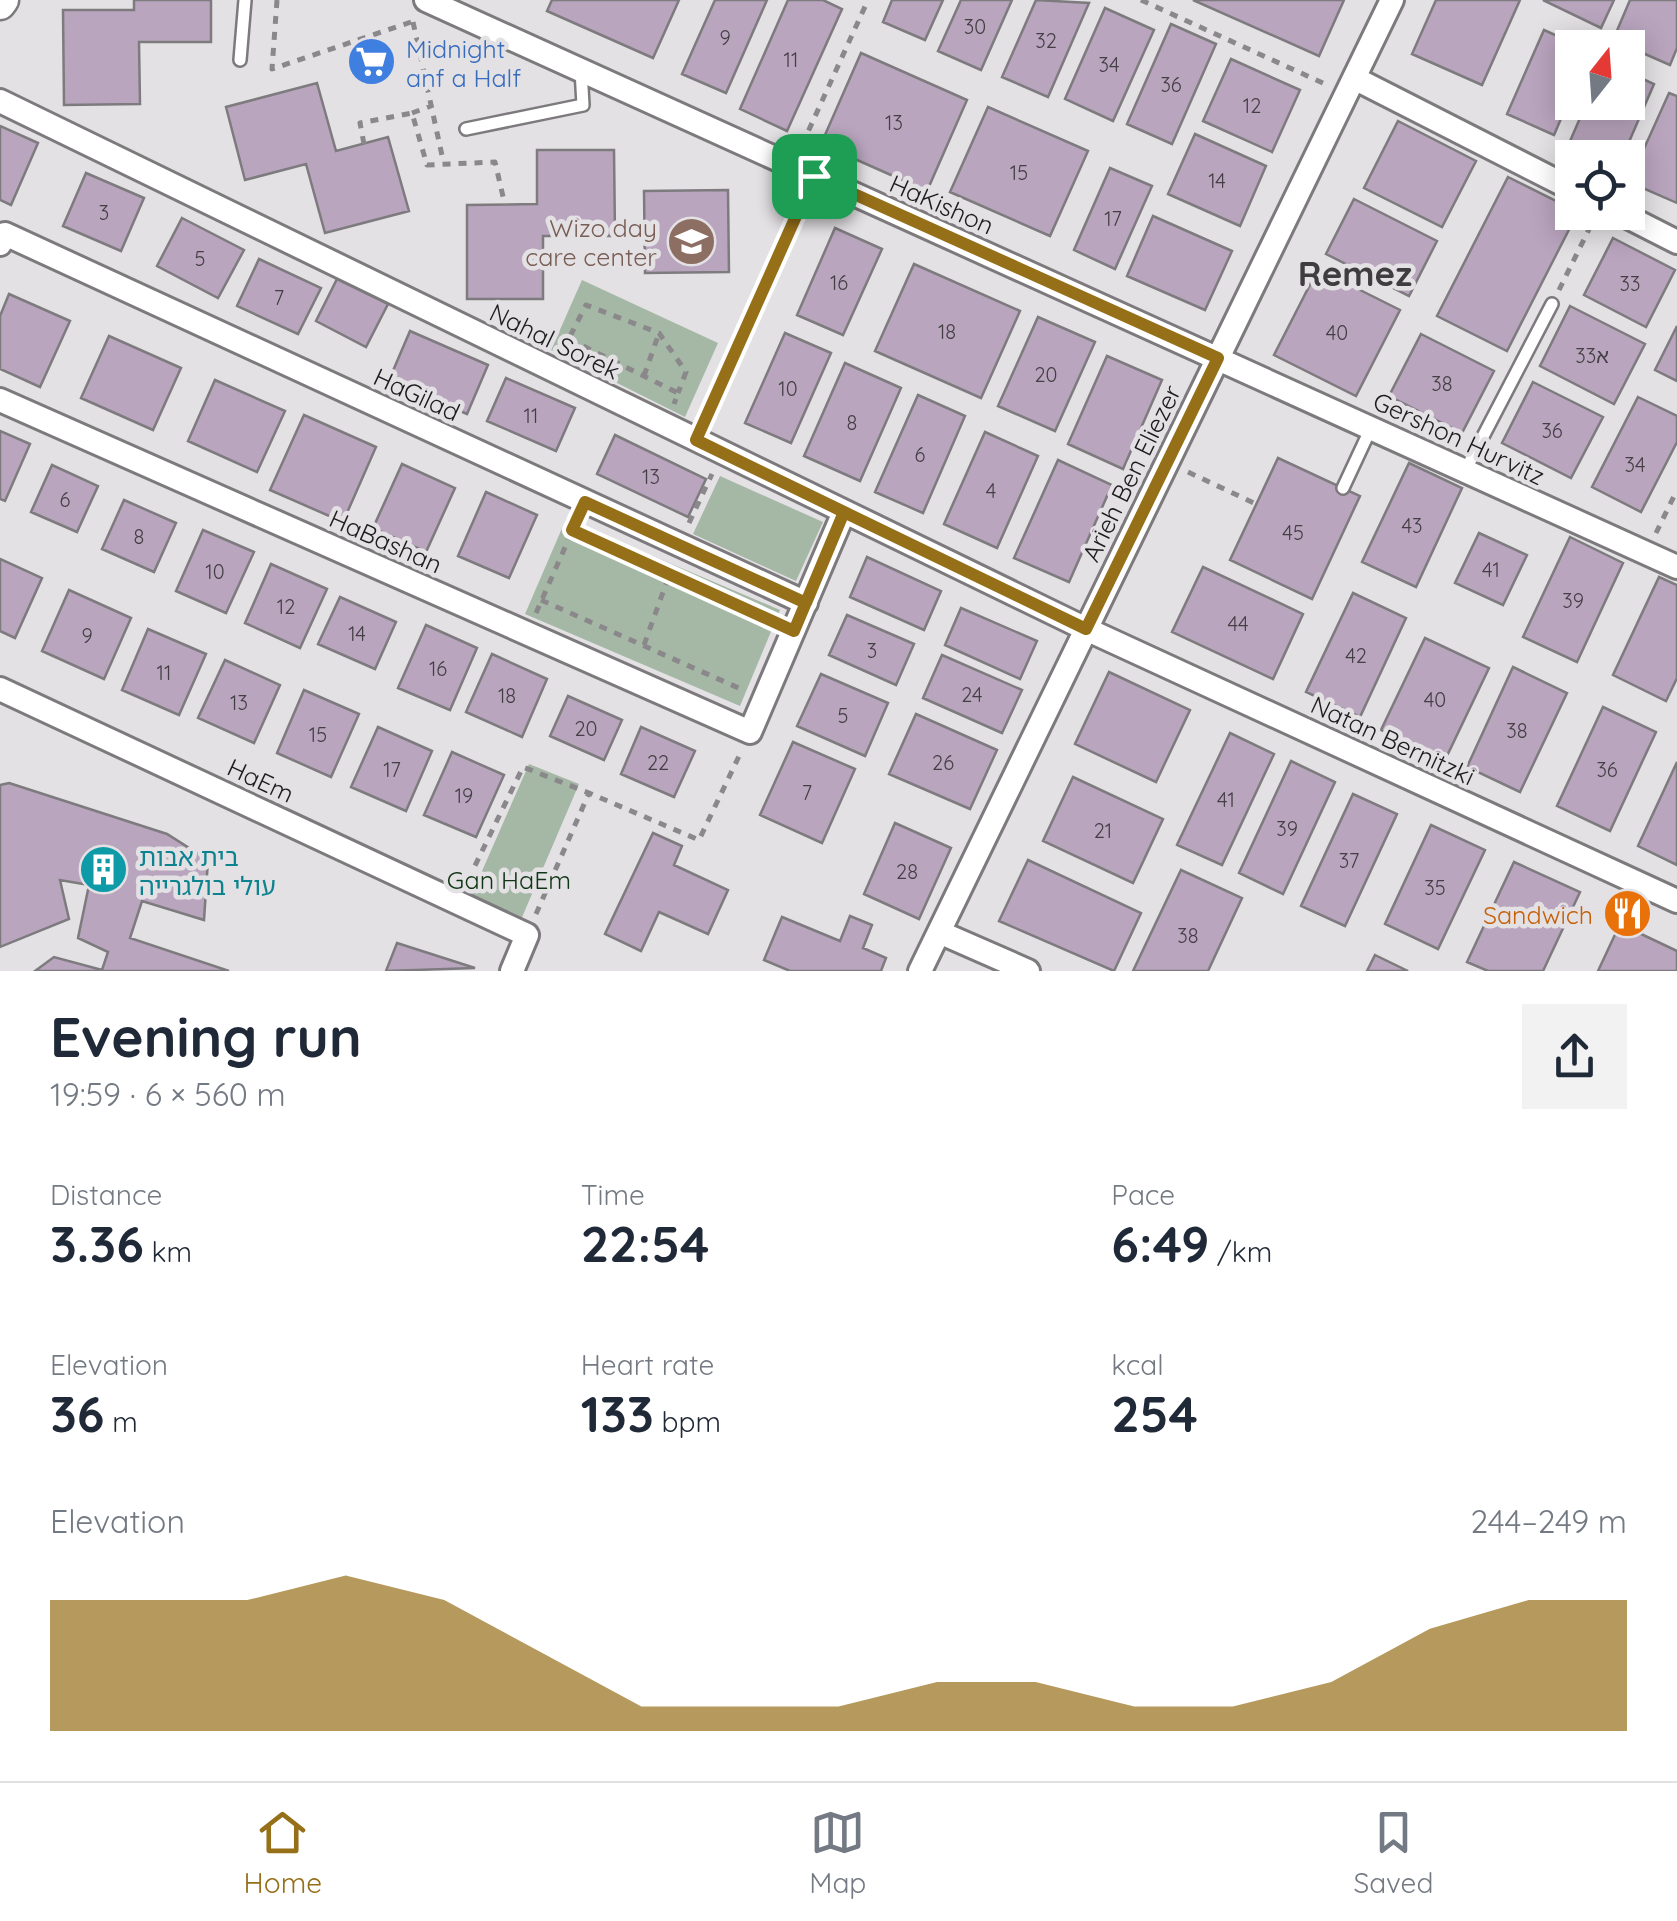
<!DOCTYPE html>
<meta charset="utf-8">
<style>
:root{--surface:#fff;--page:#f2f2f3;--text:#1f2937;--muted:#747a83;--line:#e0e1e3;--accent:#966f19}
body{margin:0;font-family:Quicksand,"Noto Sans Hebrew",sans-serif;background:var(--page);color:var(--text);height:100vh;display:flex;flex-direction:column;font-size:38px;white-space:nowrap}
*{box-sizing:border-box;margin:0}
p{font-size:32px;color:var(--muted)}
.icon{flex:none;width:55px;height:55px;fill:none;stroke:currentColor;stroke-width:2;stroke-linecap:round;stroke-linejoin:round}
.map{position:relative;height:971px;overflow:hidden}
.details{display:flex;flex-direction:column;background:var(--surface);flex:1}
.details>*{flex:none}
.needle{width:65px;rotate:17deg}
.controls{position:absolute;left:1555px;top:30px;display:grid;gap:20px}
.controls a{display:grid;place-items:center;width:90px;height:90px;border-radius:0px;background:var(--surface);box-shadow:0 5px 25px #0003;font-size:50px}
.pin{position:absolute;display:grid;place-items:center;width:85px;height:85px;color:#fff;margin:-42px;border-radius:20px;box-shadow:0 5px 15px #0006}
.round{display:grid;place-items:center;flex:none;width:105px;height:105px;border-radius:0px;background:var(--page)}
.overview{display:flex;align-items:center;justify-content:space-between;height:170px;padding:0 50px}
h1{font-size:55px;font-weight:700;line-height:75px}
.metrics{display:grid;grid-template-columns:repeat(3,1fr);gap:15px;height:170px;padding:10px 50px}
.metrics div{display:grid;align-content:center}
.metrics b{font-size:50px;font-weight:700}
.metrics small{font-size:28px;font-weight:400}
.metrics p{font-size:28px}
.chart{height:280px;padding:20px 50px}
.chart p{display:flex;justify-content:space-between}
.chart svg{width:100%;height:180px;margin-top:10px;fill:var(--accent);opacity:.7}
.tabs{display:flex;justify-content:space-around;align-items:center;height:140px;border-top:2px solid var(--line);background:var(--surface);font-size:28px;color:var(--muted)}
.tabs a{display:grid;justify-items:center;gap:5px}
.tabs .on{color:var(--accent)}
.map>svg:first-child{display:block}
</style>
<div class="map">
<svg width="1677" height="971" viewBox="0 0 1677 971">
<rect width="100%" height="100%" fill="#e4e1e5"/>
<path fill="#a5b8a6" d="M582,280L718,343L685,417L551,350Z
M720,476L823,522L796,581L693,534Z
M566,519L780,610L740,706L525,614Z
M529,764L579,784L520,922L471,896Z"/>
<path fill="#b9a5be" stroke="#7d7b7e" stroke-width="2.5" d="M134,0H211V42H139L140,104L64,105L63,10H134Z
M552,0H679L653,58L547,11Z
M715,0H767L726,93L682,74Z
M788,0H823L842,9L787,131L740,109Z
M892,0H943L925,40L883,22Z
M961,0H1012L981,70L938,51Z
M1036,0L1089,3L1048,97L1002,77Z
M1193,0H1344L1319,56Z
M1520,0L1482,85L1412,54L1436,0Z
M1543,0H1614L1601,28Z
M1630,0H1677V48L1670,65L1613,40Z
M1105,8L1154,30L1113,121L1065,99Z
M1171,24L1216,44L1172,144L1127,124Z
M1544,30L1584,48H1572V93L1554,135L1507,114Z
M861,53L967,100L927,191L821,144Z
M1231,59L1300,90L1272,152L1203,121Z
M1628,72L1654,84L1622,158H1589L1567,148L1587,102H1628Z
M317,83L336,151L388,137L409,211L325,233L306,164L245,180L226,107Z
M1669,93L1677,96V203L1629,182Z
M988,107L1088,151L1050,236L950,192Z
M1398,121L1476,161L1442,227L1364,188Z
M0,126L38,143L11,205L0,200Z
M1195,134L1266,166L1240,226L1168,194Z
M537,150H614L615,236H543V299H467V205L537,204Z
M1110,168L1152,186L1115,269L1074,250Z
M86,173L144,198L121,251L63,226Z
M1508,177L1578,212L1507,351L1437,316Z
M728,190L729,272L645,273L644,191Z
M1354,199L1437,241L1409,296L1326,254Z
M1153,216L1232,251L1205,310L1127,276Z
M182,218L244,250L218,298L157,266Z
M835,228L882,249L843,335L797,315Z
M1613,238L1675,270L1646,327L1584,295Z
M259,259L321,288L298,334L237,306Z
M914,264L1020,311L981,398L875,351Z
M1318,269L1400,310L1356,396L1274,355Z
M337,279L388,304L366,347L316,321Z
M9,294L70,321L40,387L0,369V316Z
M1570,306L1645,344L1614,404L1540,366Z
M1038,317L1095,342L1055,431L998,406Z
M1677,326V381L1655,370Z
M410,331L488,365L467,414L389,380Z
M785,333L831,353L791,443L745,423Z
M1421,334L1494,371L1462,433L1389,396Z
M109,336L181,368L153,430L81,398Z
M1107,356L1162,380L1123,469L1068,444Z
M845,363L901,388L860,481L804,456Z
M506,378L575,408L556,451L487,421Z
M215,380L285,411L257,472L188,441Z
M1533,382L1603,417L1571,478L1502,443Z
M918,395L965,416L923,513L875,492Z
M1638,397L1677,416V442L1641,512L1592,487Z
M304,415L376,447L343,522L270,490Z
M0,431L30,444L5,501L0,499Z
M985,432L1038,456L997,548L944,524Z
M615,435L706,479L688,517L597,474Z
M1278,458L1360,496L1312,599L1230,560Z
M1058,460L1112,485L1069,582L1014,558Z
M1409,463L1462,488L1416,587L1362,562Z
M402,464L455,488L426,552L373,528Z
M52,465L98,486L77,532L31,512Z
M486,492L537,515L509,578L458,556Z
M124,500L176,523L154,572L102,549Z
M203,530L254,552L226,613L176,591Z
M1479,533L1527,555L1503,605L1455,583Z
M1570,537L1623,563L1577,662L1523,637Z
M867,557L941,591L924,630L850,597Z
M0,559L42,578L15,638L0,631Z
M271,564L327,589L300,648L245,623Z
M1203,567L1303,614L1273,679L1172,632Z
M1659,577L1677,585V678L1666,701L1613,675Z
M69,590L131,618L104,679L42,651Z
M1353,593L1406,618L1360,717L1306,692Z
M340,597L396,622L375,669L318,644Z
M961,608L1037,641L1020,679L945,645Z
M847,615L914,644L896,685L829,655Z
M426,625L477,648L450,710L398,688Z
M148,629L206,654L179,715L122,690Z
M1425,638L1489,668L1445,760L1381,730Z
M492,654L547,679L522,737L466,712Z
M942,655L1022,690L1002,733L923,698Z
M225,660L280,685L254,743L198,718Z
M1513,667L1567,693L1520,792L1467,767Z
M1109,672L1190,710L1156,782L1075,744Z
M821,674L888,703L865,756L797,726Z
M304,690L359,714L331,777L277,753Z
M568,696L622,720L604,760L550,736Z
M1603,707L1656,732L1610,831L1557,806Z
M916,714L997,750L970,809L889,774Z
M378,727L432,751L406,811L351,787Z
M641,727L695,751L674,797L621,774Z
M1230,733L1274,754L1222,865L1177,845Z
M793,742L855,769L822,843L760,815Z
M452,752L504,775L476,837L424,815Z
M1291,761L1335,782L1283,894L1239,873Z
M1677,762V865L1638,846Z
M1073,777L1163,819L1133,883L1043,841Z
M9,783L167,834L208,860L204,920L142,901L130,938L229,971H35L54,957L102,970L108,952L78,938L89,885L60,880L69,919L0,947V785Z
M1353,794L1397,814L1345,926L1301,906Z
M895,823L951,848L919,919L864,894Z
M1431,825L1485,850L1438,949L1385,924Z
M653,833L682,846L674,865L728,890L708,934L659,912L641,951L605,934Z
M1028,860L1141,913L1114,971L999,921Z
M1514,862L1580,892L1543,971H1488L1467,962Z
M1181,870L1242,898L1208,971H1133Z
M850,916L872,925L863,948L886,958L881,971H790L764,960L782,917L840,941Z
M1620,924L1677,951V971H1598Z
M397,943L475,968L386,971Z
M1375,955L1408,971H1367Z"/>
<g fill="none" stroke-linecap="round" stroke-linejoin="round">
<defs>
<path id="lane" d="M240,60L245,0
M466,129L583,105L581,70
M1465,471L1552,304
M1343,488L1371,428"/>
<path id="street" d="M426,0L1677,567
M1354,78L1572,189
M0,101L1086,629L1677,901
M1618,212L1677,242
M0,244L5,234L806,603
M0,400L750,732L844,512
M0,689L527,935L512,971
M939,932L1028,971
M920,971L1392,0"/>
<path id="secondary" d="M0,4L3,0"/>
</defs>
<use href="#lane" stroke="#7d7a7d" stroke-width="16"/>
<use href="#street" stroke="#7d7a7d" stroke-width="28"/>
<use href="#secondary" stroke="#7d7a7d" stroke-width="35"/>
<path stroke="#8a888b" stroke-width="5" stroke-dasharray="8 8" stroke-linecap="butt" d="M277,0L272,69L417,20
M1141,0L1325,84
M413,22L443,160
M412,113L431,106
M364,144L360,123L412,113L427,165L495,162L505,205
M802,145L868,0
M1559,290L1596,215
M569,339L678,393L674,404
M563,350L586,305L659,333L686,372L678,393
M644,376L659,333
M705,419L805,196
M1188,472L1256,504
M689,523L712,474
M573,530L773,621
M1656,533L1677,490
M541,600L743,690
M536,613L574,527
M644,645L671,570
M468,880L523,767L589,793
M536,914L589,793L699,840L741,752"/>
<use href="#lane" stroke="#fff" stroke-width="11"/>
<use href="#street" stroke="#fff" stroke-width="22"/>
<use href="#secondary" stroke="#fff" stroke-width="30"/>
</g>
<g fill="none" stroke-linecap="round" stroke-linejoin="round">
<defs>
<path id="route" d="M814,176L696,440L844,512L806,603L585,502L572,530L794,631L844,512L1086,629L1218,358L814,176"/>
</defs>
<use href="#route" stroke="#fff" stroke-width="20"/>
<use href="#route" stroke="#966f19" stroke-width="12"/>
</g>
<defs>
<symbol id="supermarket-disc" viewBox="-11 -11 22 22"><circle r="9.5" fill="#3f7fe0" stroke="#e4e1e5"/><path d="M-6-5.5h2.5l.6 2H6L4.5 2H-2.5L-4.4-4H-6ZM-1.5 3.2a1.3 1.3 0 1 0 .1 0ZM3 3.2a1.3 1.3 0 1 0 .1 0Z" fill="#fff"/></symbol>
<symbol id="school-disc" viewBox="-11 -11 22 22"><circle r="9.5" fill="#8d6e63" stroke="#e4e1e5"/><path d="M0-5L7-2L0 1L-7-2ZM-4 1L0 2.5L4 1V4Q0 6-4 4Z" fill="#fff"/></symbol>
<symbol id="building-disc" viewBox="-11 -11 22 22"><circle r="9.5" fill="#0f9aa8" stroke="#e4e1e5"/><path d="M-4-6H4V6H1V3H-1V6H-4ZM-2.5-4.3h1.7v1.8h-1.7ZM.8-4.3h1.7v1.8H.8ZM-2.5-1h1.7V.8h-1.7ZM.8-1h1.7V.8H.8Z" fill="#fff"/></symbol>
<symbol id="restaurant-disc" viewBox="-11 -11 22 22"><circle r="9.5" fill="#e8710a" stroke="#e4e1e5"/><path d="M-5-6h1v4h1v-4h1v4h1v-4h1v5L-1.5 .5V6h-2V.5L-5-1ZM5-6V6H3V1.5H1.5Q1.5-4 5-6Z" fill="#fff"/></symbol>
</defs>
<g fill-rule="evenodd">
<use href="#supermarket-disc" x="344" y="34" width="55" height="55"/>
<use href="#school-disc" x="664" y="214" width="55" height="55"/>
<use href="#building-disc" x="76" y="842" width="55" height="55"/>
<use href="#restaurant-disc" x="1600" y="886" width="55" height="55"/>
</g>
<g text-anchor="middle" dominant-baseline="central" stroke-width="9" stroke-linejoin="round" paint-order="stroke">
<g font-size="20" fill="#443e45">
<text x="975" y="26">30</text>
<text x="725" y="37">9</text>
<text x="1046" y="40">32</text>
<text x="791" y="59">11</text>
<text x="1109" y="64">34</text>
<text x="1171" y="84">36</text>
<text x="1252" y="105">12</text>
<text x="894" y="122">13</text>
<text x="1019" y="172">15</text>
<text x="1217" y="180">14</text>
<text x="104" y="212">3</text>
<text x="1113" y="218">17</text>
<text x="200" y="258">5</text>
<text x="839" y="282">16</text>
<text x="1630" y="283">33</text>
<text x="279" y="297">7</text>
<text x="947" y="331">18</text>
<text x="1337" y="332">40</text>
<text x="1592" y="355">33א</text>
<text x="1046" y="374">20</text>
<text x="1442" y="383">38</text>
<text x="788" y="388">10</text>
<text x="531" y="415">11</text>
<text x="852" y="422">8</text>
<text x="1552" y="430">36</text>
<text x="920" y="454">6</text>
<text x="1635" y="464">34</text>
<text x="651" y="476">13</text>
<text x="991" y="490">4</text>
<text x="65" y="499">6</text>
<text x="1412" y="525">43</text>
<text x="1293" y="532">45</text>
<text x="139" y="536">8</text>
<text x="1491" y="569">41</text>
<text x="215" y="571">10</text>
<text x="1573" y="600">39</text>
<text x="286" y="606">12</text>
<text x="1238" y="623">44</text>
<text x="357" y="633">14</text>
<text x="87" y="635">9</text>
<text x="872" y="650">3</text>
<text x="1356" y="655">42</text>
<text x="438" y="668">16</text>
<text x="164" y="672">11</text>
<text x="972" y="694">24</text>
<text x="507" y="695">18</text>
<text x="1435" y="699">40</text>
<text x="239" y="702">13</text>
<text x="843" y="715">5</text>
<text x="586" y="728">20</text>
<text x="1517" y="730">38</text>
<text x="318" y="734">15</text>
<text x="658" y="762">22</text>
<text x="943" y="762">26</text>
<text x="392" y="769">17</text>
<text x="1607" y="769">36</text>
<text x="807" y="792">7</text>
<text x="464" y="795">19</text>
<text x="1226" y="799">41</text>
<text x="1287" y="828">39</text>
<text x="1103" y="830">21</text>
<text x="1349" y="860">37</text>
<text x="907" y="871">28</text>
<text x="1435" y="887">35</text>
<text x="1188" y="935">38</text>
</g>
<g font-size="25" fill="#366cbe" stroke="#e4e1e5" text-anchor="start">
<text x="406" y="48">Midnight<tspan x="406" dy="29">anf a Half</tspan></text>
</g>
<g font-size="25" fill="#1d1c1d" stroke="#e4e1e5">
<text transform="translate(942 204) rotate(24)">HaKishon</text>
<text transform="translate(555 341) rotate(26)">Nahal Sorek</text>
<text transform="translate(417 394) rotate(25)">HaGilad</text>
<text transform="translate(1459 438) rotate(25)">Gershon Hurvitz</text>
<text transform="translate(1131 473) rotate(-64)">Arieh Ben Eliezer</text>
<text transform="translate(386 541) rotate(24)">HaBashan</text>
<text transform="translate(1393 740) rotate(25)">Natan Bernitzki</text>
<text transform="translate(261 780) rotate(25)">HaEm</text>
</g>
<g font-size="25" fill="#785e54" stroke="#e4e1e5" text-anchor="end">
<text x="657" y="227">Wizo day<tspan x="657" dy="29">care center</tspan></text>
</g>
<g font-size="25" fill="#0d838f" stroke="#e4e1e5" text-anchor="start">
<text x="139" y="856">בית אבות<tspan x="139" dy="29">עולי בולגרייה</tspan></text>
</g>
<g font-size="25" fill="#0f3614" stroke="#e4e1e5">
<text x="509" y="879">Gan HaEm</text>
</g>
<g font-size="25" fill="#c56008" stroke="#e4e1e5" text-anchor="end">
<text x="1593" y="914">Sandwich</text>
</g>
<g font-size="35" font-weight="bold" fill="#3f3d40" stroke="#e4e1e5">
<text x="1355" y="273">Remez</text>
</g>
</g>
</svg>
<div class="controls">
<a><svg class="needle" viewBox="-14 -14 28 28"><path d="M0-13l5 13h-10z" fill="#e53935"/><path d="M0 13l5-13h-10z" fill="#747a83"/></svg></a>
<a><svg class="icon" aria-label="locate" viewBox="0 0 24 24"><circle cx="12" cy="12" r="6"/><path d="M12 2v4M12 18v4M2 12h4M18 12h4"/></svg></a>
</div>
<div class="pin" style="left:814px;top:176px;background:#1e9e55"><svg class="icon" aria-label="arrive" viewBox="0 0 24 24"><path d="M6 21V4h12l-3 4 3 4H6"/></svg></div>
</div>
<section class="details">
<div class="overview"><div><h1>Evening run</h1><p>19:59 · 6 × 560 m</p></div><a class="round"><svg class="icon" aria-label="share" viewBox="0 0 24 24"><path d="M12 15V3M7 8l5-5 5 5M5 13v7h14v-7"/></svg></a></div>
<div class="metrics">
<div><p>Distance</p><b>3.36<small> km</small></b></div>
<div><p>Time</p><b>22:54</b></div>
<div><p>Pace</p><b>6:49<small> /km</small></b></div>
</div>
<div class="metrics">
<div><p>Elevation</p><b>36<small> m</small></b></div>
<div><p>Heart rate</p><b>133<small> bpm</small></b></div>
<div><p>kcal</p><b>254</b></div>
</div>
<div class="chart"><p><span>Elevation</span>244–249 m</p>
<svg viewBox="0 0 160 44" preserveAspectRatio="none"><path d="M0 44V12L10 12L20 12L30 6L40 12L50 25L60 38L70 38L80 38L90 32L100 32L110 38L120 38L130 32L140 19L150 12L160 12V44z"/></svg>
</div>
</section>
<nav class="tabs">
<a class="on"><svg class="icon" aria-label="home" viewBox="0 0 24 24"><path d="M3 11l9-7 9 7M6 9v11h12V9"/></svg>Home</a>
<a><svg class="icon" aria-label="map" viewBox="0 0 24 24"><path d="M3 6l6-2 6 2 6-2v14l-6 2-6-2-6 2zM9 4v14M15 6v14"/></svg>Map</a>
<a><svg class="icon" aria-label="saved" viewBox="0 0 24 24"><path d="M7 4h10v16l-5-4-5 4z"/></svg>Saved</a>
</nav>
